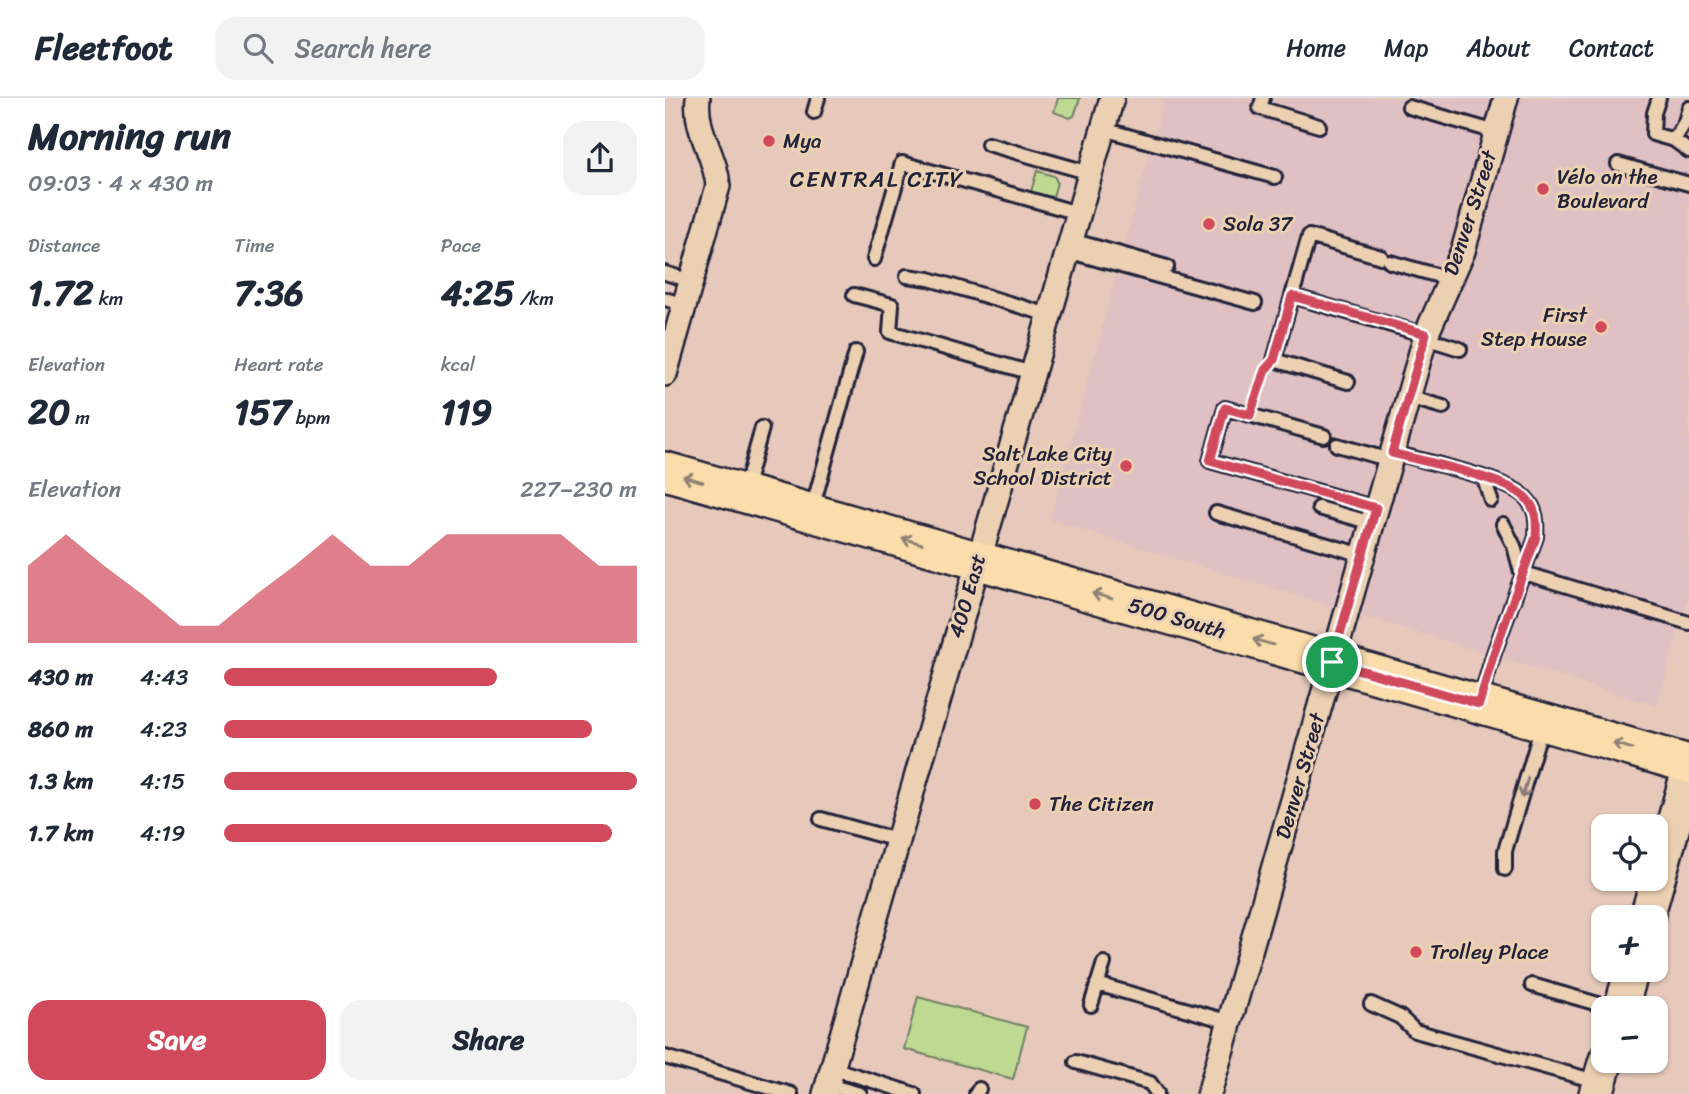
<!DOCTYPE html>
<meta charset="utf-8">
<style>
:root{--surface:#fff;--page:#f2f2f3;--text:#1f2937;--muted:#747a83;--line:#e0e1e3;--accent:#d1495b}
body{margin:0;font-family:Sriracha,sans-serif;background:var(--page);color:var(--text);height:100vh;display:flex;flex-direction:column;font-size:26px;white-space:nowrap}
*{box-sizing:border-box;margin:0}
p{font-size:23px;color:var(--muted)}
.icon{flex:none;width:38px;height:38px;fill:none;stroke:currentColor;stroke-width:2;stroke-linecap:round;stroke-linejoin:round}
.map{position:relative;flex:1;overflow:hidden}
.details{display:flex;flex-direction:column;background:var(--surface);width:665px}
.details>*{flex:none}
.controls{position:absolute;left:926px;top:716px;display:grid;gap:14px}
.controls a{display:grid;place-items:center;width:77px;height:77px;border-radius:14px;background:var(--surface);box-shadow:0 2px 5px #0004;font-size:35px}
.pin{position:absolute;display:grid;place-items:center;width:60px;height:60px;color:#fff;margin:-30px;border:4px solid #fff;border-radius:50%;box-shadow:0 2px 7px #0007}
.round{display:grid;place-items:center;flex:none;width:74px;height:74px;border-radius:21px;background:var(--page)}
.overview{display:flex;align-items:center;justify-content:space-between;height:119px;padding:0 28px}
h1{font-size:38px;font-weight:700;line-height:52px}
.stats{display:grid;grid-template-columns:repeat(3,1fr);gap:10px;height:119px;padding:7px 28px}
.stats div{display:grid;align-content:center}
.stats b{font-size:35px;font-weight:700}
.stats small{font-size:19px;font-weight:400}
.stats p{font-size:19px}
.chart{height:196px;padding:14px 28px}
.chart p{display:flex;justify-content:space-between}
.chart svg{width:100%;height:126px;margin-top:7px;fill:var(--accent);opacity:.7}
.action{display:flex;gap:14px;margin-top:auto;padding:14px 28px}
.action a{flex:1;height:80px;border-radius:21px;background:var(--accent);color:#fff;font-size:28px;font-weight:700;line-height:80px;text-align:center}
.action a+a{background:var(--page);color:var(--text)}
ul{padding:0 28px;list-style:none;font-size:23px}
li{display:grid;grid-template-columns:112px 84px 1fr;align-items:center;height:52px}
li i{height:18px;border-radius:9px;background:var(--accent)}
header{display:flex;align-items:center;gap:42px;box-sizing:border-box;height:98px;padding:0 35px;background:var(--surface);border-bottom:2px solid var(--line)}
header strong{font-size:33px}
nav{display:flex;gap:38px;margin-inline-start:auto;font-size:24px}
.search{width:490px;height:63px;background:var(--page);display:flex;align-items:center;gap:18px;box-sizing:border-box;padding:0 24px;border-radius:21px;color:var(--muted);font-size:26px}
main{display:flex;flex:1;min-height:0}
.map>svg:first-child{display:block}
</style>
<header>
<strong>Fleetfoot</strong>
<div class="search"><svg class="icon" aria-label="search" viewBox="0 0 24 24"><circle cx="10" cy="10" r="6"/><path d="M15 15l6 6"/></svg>Search here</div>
<nav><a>Home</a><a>Map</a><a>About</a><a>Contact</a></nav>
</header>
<main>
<section class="details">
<div class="overview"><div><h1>Morning run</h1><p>09:03 · 4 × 430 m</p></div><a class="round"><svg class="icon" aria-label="share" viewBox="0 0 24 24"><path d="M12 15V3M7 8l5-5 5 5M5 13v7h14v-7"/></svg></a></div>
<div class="stats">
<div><p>Distance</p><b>1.72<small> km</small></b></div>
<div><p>Time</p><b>7:36</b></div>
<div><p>Pace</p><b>4:25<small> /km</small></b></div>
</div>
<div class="stats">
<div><p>Elevation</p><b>20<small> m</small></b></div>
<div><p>Heart rate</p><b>157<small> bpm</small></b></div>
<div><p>kcal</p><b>119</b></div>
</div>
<div class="chart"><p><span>Elevation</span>227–230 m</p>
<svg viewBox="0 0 160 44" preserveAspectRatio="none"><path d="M0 44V17L10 6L20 17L30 27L40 38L50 38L60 27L70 17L80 6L90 17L100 17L110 6L120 6L130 6L140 6L150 17L160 17V44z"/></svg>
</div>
<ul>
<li><b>430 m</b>4:43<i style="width:66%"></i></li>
<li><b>860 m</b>4:23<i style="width:89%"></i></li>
<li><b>1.3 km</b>4:15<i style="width:100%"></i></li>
<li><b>1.7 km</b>4:19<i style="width:94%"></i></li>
</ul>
<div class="action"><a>Save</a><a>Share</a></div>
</section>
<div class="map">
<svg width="1024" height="996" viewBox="0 0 1024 996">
<rect width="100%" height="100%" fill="#e6c9ba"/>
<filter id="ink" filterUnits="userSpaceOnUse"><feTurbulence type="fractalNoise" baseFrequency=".0143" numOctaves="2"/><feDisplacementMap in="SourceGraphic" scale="14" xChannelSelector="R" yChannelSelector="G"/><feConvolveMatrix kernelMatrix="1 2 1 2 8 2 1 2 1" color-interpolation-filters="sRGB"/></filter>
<g filter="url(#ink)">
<path fill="#e0c1c3" d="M499,0H1024V498L992,608L385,422Z"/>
<path fill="#beda92" stroke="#707e66" stroke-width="2" d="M393,0H415L409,18L405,20L389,14Z
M372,73L389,78L392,84L388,99L383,102L365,97Z
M253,899L362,929L348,981L239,951Z"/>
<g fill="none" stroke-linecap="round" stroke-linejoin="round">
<defs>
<path id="lane" d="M598,0L595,10L654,28
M994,0L989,15L988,36L1009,42L1020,24L1024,10
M744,9L831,34
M149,14L153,0
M438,31L610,79
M1009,42L1024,53
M323,46L425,75
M953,66L1024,86
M406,142L502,169
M402,153L590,205
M209,161L237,65L413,115
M725,164L785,181
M0,175L26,183
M242,178L264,181L384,217
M189,197L227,207L225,234L367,275
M627,198L644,138L716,159
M0,201L20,207
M760,240L795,251
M683,284L609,262L627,198L761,237
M743,299L778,309
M659,338L560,310L545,363L711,410
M672,347L725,362
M727,354C756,363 841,380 860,399C872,411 872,423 871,439L829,555L815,602
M819,381L826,402
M80,392L97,330
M654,410L707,425
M147,411L191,254
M551,415L698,457
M838,426L849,448L856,474L1024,525
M156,721L232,742
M840,771V753L877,628
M432,886L565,924
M867,887L947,910
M706,906L735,919L750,933L934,984
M426,907L439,865
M0,959L126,996
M411,964L485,985L492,995
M167,970L249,996
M163,987L195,996
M311,996L314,991"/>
<path id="street" d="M0,276L53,88C51,57 29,33 33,0
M160,996L447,0
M544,996L761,237L798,153L841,0"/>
<path id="secondary" d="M982,819L1024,672
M956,910L967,872
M931,996L941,962"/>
<path id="primary" d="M0,373L1024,666"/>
</defs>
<use href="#lane" stroke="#22223b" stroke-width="18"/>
<use href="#street" stroke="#22223b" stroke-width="28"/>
<use href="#secondary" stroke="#22223b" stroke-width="38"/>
<use href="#primary" stroke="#22223b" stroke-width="42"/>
<path stroke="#22223b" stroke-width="3.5" stroke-dasharray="2 5" stroke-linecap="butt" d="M589,304L599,274"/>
<use href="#lane" stroke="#ebd0b2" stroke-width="12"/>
<use href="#street" stroke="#ebd0b2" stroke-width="23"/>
<use href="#secondary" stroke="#ebd0b2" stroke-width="33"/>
<use href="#primary" stroke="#faddab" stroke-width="37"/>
</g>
<defs><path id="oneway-shaft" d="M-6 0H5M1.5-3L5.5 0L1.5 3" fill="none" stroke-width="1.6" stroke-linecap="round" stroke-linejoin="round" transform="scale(1.75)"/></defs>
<g stroke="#8e8073">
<use href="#oneway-shaft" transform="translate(28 381) rotate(-164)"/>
<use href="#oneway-shaft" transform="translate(247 443) rotate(-164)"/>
<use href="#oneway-shaft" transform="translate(437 498) rotate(-164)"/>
<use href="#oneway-shaft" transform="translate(598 544) rotate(-164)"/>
<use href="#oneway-shaft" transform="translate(958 648) rotate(-164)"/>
</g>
<use stroke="#867976" href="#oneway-shaft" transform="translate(860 690) rotate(107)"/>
</g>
<g fill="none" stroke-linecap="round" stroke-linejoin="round" filter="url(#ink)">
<defs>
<path id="route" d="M627,198L761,236L727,355C756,363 841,380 860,399C872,411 872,423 871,439L829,555L814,606L667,564L711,410L545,363L560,310L585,317L600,272L609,262Z"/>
</defs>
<use href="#route" stroke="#fff" stroke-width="14"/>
<use href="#route" stroke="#d1495b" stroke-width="9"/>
</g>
<g fill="#d1495b" stroke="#ebd0b2" stroke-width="2.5">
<circle cx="104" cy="43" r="7"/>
<circle cx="878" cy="91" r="7"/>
<circle cx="544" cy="126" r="7"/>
<circle cx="936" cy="229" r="7"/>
<circle cx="461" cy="368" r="7"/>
<circle cx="370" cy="706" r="7"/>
<circle cx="751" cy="854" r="7"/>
</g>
<g text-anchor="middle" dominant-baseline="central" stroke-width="6" stroke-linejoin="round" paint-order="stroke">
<g font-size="21" fill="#22223b" stroke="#ebd0b2" text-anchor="start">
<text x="118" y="43">Mya</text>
<text x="892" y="79">Vélo on the<tspan x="892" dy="24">Boulevard</tspan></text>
<text x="558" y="126">Sola 37</text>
<text x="922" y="217" text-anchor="end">First<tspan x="922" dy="24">Step House</tspan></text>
<text x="447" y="356" text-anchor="end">Salt Lake City<tspan x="447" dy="24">School District</tspan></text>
<text x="384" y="706">The Citizen</text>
<text x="765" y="854">Trolley Place</text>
</g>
<g font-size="21" fill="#22223b" stroke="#ebd0b2">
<text transform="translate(805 115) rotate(-72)">Denver Street</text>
<text transform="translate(302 498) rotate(-74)">400 East</text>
<text transform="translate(512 520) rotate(16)">500 South</text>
<text transform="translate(635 678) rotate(-74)">Denver Street</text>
</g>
<g font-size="23" letter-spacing="2" fill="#22223b" stroke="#ebd0b2">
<text x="212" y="81">CENTRAL CITY</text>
</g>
</g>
</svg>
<div class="controls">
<a><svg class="icon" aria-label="locate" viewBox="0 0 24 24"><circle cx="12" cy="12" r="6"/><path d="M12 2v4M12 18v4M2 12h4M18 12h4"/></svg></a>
<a>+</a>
<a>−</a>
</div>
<div class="pin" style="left:667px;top:564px;background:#1e9e55"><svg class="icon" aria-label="arrive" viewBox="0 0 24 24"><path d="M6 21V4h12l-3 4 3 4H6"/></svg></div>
</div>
</main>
